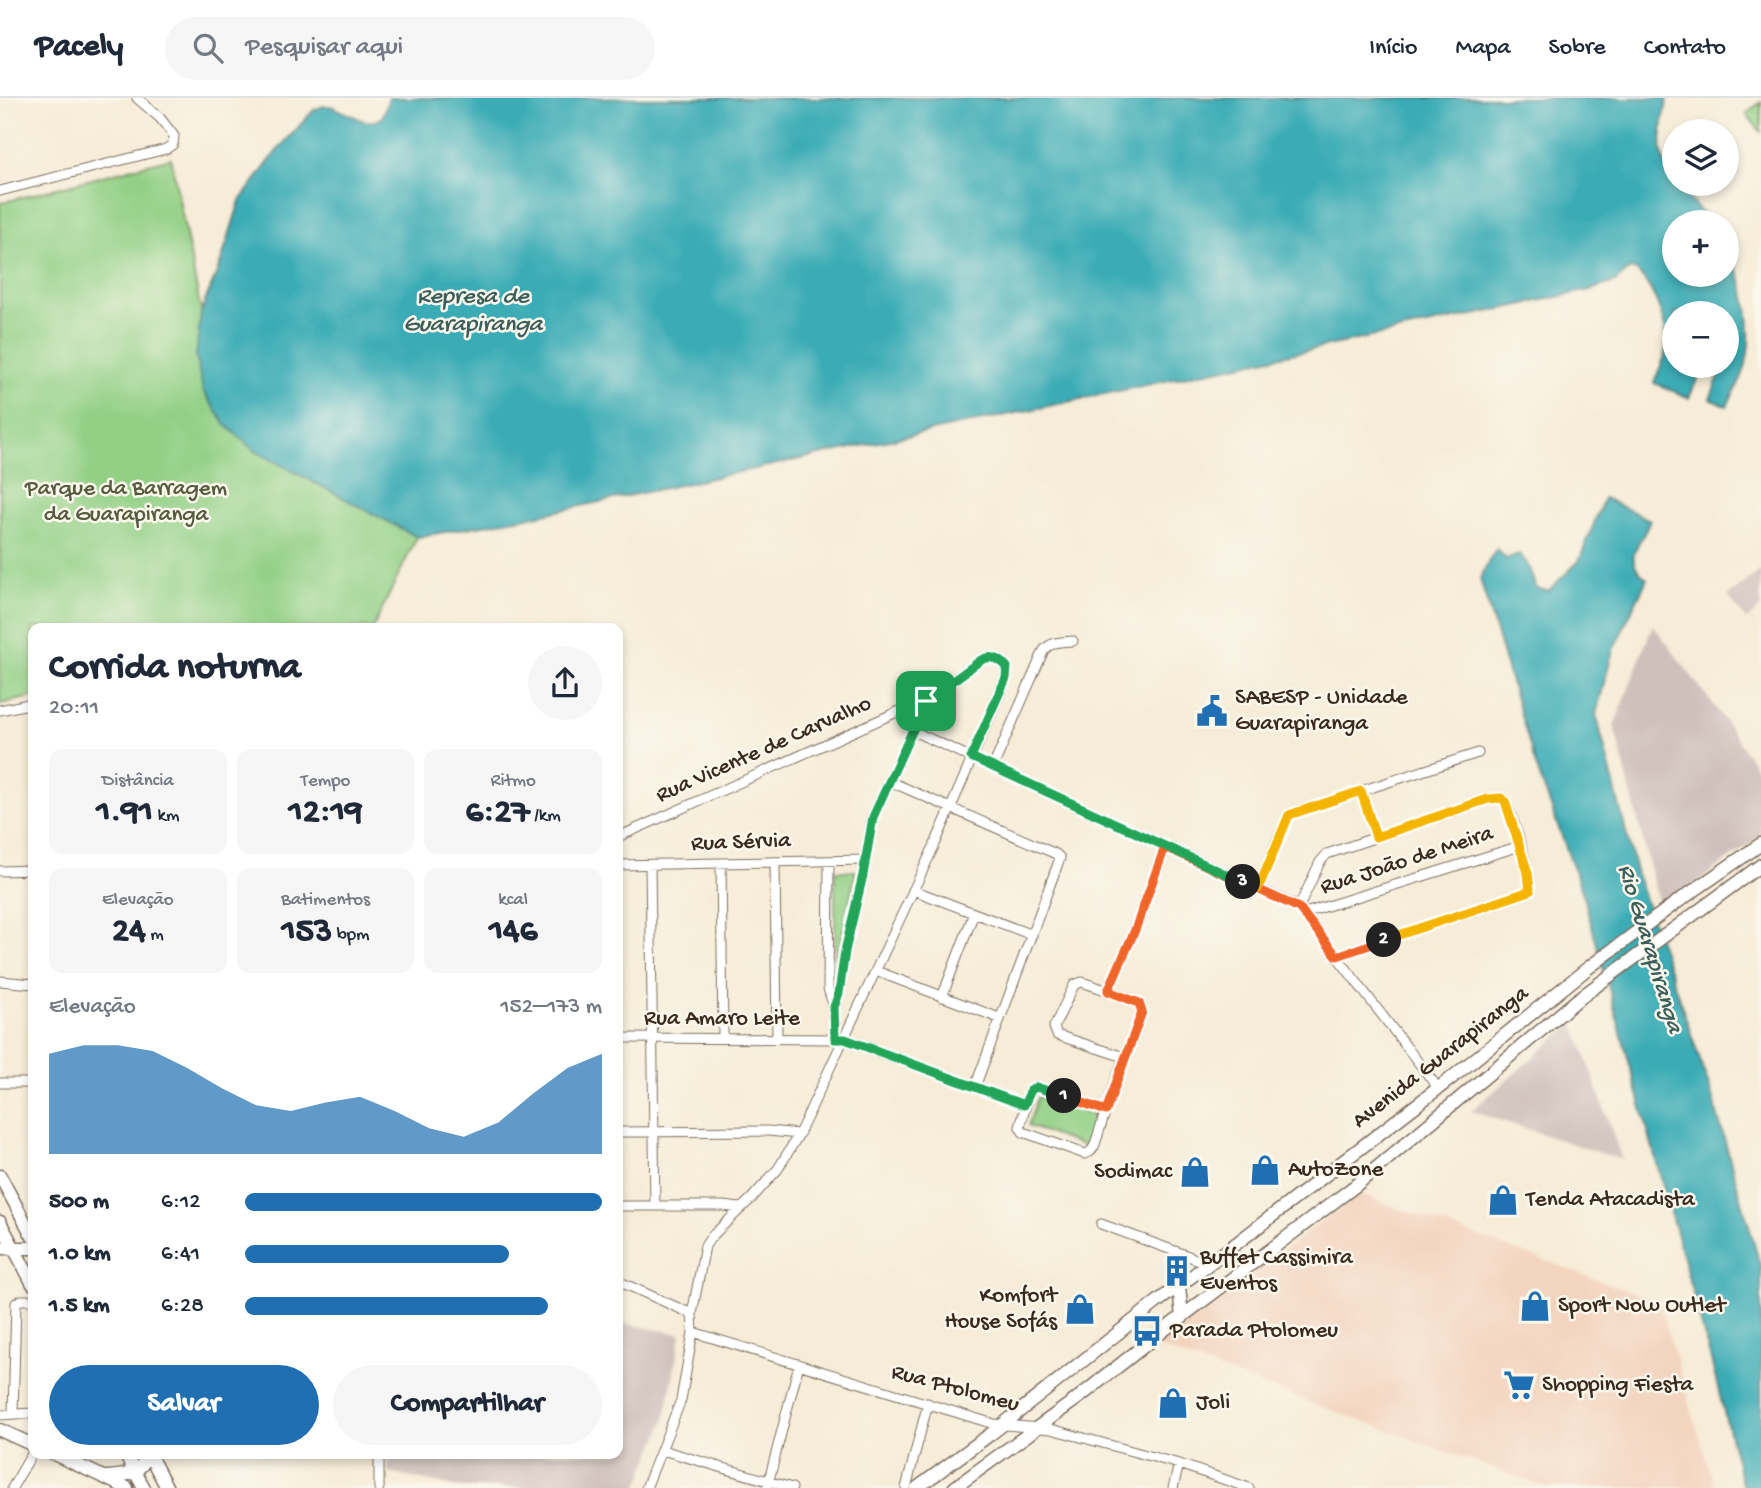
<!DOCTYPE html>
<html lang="pt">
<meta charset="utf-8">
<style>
:root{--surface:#fff;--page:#f6f6f7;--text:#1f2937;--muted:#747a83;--line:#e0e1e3;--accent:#1f6fb2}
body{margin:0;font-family:"Gochi Hand",sans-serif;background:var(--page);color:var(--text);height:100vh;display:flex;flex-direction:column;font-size:26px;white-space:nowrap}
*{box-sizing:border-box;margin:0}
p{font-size:23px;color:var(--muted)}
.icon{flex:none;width:38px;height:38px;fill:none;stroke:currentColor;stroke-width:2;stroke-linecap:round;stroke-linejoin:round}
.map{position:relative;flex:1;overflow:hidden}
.side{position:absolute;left:28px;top:525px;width:595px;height:836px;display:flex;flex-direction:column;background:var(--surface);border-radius:14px;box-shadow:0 4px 10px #0003}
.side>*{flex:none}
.buttons{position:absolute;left:1662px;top:21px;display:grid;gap:14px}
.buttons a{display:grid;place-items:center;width:77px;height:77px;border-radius:50%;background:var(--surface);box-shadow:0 4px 10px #0003;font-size:35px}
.pin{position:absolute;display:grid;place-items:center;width:60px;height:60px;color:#fff;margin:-30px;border-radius:14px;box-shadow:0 4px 10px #0006}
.km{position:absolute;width:35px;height:35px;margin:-18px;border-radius:50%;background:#222;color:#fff;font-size:19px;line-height:35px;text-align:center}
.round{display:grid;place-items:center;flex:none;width:74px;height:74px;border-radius:37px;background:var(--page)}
.summary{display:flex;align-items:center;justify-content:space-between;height:119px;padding:0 21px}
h1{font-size:38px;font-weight:700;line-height:52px}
.stats{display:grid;grid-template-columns:repeat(3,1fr);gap:10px;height:119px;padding:7px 21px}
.stats div{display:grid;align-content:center;border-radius:14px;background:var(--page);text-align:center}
.stats b{font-size:35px;font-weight:700}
.stats small{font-size:19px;font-weight:400}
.stats p{font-size:19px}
.chart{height:196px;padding:14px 21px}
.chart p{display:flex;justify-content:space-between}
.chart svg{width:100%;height:126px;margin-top:7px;fill:var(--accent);opacity:.7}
.button{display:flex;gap:14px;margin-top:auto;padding:14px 21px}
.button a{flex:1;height:80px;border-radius:42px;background:var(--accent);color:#fff;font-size:28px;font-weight:700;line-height:80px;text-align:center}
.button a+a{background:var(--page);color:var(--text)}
ul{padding:0 21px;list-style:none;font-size:23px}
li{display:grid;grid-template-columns:112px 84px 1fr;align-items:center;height:52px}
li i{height:18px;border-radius:9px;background:var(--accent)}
header{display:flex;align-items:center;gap:42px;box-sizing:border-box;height:98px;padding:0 35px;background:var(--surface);border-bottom:2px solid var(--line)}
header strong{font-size:33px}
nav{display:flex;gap:38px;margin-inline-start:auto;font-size:24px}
.search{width:490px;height:63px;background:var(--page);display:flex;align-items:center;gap:18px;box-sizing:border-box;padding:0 24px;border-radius:38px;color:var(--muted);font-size:26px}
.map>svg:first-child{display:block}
</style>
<header>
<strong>Pacely</strong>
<div class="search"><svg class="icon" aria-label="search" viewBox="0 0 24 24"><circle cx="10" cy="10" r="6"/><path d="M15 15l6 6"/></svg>Pesquisar aqui</div>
<nav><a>Início</a><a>Mapa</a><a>Sobre</a><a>Contato</a></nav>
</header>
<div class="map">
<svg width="1761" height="1390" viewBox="0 0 1761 1390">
<rect width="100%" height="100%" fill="#fbf7ec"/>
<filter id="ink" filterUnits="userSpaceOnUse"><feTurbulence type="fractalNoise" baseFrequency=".0143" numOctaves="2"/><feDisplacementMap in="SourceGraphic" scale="14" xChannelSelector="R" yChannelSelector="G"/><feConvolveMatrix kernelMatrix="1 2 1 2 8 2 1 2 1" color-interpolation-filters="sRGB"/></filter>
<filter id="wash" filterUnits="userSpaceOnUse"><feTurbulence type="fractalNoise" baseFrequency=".00686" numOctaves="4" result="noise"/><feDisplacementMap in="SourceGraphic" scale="28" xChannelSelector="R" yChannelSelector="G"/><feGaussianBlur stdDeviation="1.57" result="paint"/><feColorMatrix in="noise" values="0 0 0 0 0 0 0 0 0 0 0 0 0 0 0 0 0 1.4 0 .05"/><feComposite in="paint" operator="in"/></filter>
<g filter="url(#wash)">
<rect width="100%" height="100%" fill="#f6ecd7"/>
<path fill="#f3d4bf" d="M1359,1096L1659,1204L1715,1390H1548L1154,1248Z"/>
<path fill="#cfc0bb" d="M1761,472V510L1746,522L1728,498Z
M1653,527L1721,617L1761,677V738L1667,806H1659L1614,628Z
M1574,924L1622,1062L1471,1013Z
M618,1224L681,1236L665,1322L637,1390H462L388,1375V1356H618Z"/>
<path fill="#93d086" stroke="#677d52" stroke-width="2" d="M1761,4V34L1746,16Z
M313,13L310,27L460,431L417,439L373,530H33V599L0,606V105L171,60L201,213L220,167L240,103L277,53Z
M835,773H856L835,874Z
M1038,998L1096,1018L1086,1049L1028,1028Z"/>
<path fill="#3bacb5" stroke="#3b6b6a" stroke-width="2" d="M389,0H1668C1651,69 1667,76 1710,124H1675V177H1727V149C1746,182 1756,235 1744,273C1740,285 1732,297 1727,308L1710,301L1723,268H1727V215H1675V268H1703L1689,300L1654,285C1657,277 1661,268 1664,260C1672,232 1656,194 1637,173L1630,171L1615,184L1590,192L539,417L417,439L255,353L226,327L203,293L196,258L201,215L220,167L240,103L277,53L313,13L323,8H331L364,23H375L382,20Z
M1604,400L1650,422C1642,447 1619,458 1647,481L1613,552L1596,616L1638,781L1709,988L1761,1170V1390H1743L1711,1262L1583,796L1536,668L1480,481L1490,461L1497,451L1506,461L1519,456L1527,465L1536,490L1548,493L1579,463Z"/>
</g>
<g filter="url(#ink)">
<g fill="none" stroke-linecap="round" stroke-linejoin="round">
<defs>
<path id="minor" d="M0,93L166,51L173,46L174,38L160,20L137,0
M0,612L33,605
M913,633L1299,809L1438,990
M993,669L1044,552C1052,543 1062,544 1073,543
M889,683L1056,756L1060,760L975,989
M1361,693L1376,739
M618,739L926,601
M829,763L828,891L834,909
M721,765L723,939
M775,765L777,939
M618,767L866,762
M650,767L655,1108
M0,773L33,772
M1258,791L1278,740L1290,716L1478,655
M913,792L1032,837
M1299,809L1320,764L1327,756L1488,701L1501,700L1505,703C1512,717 1534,782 1529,794L1337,858
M1305,815L1520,748
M876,873L999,920
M0,883L33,886
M1108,893L1135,832L1165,749
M942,899L974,815
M618,940L845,941L1025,1007
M0,985H33
M1106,1013L1036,989L1029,996L1020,1029L1023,1034L1085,1056L1090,1054L1094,1049C1104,1020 1112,989 1124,960C1131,943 1142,927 1141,908L1129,900L1082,884L1074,887L1054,929L1057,937L1124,959
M618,1034L768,1033L799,1036
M618,1108H723L740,1110
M1101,1126L1210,1166
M618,1183L692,1216
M693,1234L994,1326L1051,1331L1179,1366L1249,1390
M13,1316L16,1205L21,1202H33
M0,1317L33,1315
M662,1352L792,1390
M379,1356V1390
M12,1390L33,1354
M646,1390L681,1302L693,1234L692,1216L705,1148L711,1139L751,1101L778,1071L799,1036L936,744L1002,591L1007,571C1002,561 992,557 981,562L926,601L922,615L872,719L863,777L845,853L839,895L834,909L835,941
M767,1390L799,1266
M906,1390L928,1305
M1173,1390L1179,1366"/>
<path id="major" d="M0,1078L33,1139
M0,1124L33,1186
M0,1150H33
M1179,1188L1182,1220
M0,1332L33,1347
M54,1356L127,1390
M125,1356L144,1390
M149,1356L167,1390
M107,1379C124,1378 142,1376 147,1356
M917,1390L992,1335L1157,1204L1237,1145L1449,982L1588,870L1673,807L1761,746
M954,1390L1078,1300L1164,1232L1355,1088L1577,902L1761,767"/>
</defs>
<use href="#minor" stroke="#7c6e5f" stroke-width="11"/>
<use href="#major" stroke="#7c6e5f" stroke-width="15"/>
<use href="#minor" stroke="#fff" stroke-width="9"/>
<use href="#major" stroke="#fff" stroke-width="12"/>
</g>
</g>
<g fill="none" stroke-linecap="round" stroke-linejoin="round" filter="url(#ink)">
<defs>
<path id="split-1" d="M926,603L873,719L863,777L845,853L839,895L834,909L835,941H845L1024,1007L1031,992L1036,989L1064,998"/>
<path id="split-2" d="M1064,998L1106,1013L1142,914L1139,905L1108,893L1135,832L1165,749L1299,810L1337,858L1384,842"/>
<path id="split-3" d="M1243,784L1258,791L1289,717L1361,693L1376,739L1488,701L1501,700L1505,703L1528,775L1530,793L1384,842"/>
<path id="split-4" d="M926,603L981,562C991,557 1000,561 1007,569L1006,580L971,659L1243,784"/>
</defs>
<use href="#split-1" stroke="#fff" stroke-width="14"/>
<use href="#split-2" stroke="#fff" stroke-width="14"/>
<use href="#split-3" stroke="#fff" stroke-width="14"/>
<use href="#split-4" stroke="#fff" stroke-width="14"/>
<use href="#split-1" stroke="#22a559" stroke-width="9"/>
<use href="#split-2" stroke="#f0652b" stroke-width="9"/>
<use href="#split-3" stroke="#f5b400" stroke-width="9"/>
<use href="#split-4" stroke="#22a559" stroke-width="9"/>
</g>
<defs>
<symbol id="civic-bare" viewBox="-9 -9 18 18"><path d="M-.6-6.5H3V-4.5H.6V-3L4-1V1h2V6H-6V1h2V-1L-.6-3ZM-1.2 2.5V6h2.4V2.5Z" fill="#1f6fb2" stroke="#fbf7ec" stroke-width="2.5" paint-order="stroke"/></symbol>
<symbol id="shop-bare" viewBox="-9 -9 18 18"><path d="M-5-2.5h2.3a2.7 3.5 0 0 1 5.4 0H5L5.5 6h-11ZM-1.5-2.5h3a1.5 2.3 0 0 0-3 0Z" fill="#1f6fb2" stroke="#fbf7ec" stroke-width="2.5" paint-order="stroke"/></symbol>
<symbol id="building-bare" viewBox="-9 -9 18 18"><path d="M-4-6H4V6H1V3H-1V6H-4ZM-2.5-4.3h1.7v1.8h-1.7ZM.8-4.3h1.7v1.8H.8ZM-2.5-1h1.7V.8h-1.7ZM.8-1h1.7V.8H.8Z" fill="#1f6fb2" stroke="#fbf7ec" stroke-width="2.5" paint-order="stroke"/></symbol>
<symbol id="bus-bare" viewBox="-9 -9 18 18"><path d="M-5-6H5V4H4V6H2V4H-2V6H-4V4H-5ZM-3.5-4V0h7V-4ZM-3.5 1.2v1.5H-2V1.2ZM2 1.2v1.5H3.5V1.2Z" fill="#1f6fb2" stroke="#fbf7ec" stroke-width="2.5" paint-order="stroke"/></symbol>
<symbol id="supermarket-bare" viewBox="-9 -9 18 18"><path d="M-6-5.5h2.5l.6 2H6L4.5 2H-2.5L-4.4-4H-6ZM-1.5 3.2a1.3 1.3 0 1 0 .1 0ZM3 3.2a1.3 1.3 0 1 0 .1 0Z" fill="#1f6fb2" stroke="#fbf7ec" stroke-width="2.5" paint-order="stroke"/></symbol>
</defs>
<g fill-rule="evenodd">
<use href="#civic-bare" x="1190" y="591" width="44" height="44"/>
<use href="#shop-bare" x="1243" y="1050" width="44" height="44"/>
<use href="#shop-bare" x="1173" y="1052" width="44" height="44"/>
<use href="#shop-bare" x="1481" y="1080" width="44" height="44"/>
<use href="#building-bare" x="1155" y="1151" width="44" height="44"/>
<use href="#shop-bare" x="1513" y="1186" width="44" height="44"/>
<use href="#shop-bare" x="1058" y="1189" width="44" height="44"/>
<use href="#bus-bare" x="1125" y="1211" width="44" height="44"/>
<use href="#supermarket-bare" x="1497" y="1265" width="44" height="44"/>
<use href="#shop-bare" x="1151" y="1283" width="44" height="44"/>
</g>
<g text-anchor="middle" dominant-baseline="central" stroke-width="5" stroke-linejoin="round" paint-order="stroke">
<g font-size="23" fill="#555c3d" stroke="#fbf7ec">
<text x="126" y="391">Parque da Barragem<tspan x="126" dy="26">da Guarapiranga</tspan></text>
</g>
<g font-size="23" fill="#3b2a1e" stroke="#fbf7ec" text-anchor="start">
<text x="1235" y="600">SABESP - Unidade<tspan x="1235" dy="26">Guarapiranga</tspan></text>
<text x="1288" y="1072">AutoZone</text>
<text x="1172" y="1074" text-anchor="end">Sodimac</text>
<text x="1526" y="1102">Tenda Atacadista</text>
<text x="1200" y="1160">Buffet Cassimira<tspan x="1200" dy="26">Eventos</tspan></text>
<text x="1057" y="1198" text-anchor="end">Komfort<tspan x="1057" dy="26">House Sofás</tspan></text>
<text x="1558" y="1208">Sport Now Outlet</text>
<text x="1170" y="1233">Parada Ptolomeu</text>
<text x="1542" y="1287">Shopping Fiesta</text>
<text x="1196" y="1305">Joli</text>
</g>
<g font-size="23" fill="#3b2a1e" stroke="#fbf7ec">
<text transform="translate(764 652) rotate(-24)">Rua Vicente de Carvalho</text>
<text transform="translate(741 745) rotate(-2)">Rua Sérvia</text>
<text transform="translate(1407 763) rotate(-18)">Rua João de Meira</text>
<text x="722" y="921">Rua Amaro Leite</text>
<text transform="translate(1441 960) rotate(-38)">Avenida Guarapiranga</text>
<text transform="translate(955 1291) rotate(15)">Rua Ptolomeu</text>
</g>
<g font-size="24" font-style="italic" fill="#3b5e5a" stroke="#fbf7ec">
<text x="473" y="199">Represa de<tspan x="473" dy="28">Guarapiranga</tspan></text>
<text transform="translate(1649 851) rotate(73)">Rio Guarapiranga</text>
</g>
</g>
</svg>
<div class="buttons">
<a><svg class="icon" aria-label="layers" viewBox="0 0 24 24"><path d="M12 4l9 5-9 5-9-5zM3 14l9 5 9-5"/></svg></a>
<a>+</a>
<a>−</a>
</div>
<div class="pin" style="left:926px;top:603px;background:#1e9e55"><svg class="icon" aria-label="arrive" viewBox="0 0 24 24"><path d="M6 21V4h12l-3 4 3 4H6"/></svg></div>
<b class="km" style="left:1064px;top:998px">1</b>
<b class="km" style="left:1384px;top:842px">2</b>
<b class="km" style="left:1243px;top:784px">3</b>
<section class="side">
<div class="summary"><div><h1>Corrida noturna</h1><p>20:11</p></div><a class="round"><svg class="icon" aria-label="share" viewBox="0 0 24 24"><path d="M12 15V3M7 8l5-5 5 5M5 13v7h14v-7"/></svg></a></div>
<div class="stats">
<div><p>Distância</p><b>1.91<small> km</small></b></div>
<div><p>Tempo</p><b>12:19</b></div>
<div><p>Ritmo</p><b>6:27<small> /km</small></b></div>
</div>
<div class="stats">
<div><p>Elevação</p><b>24<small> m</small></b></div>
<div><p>Batimentos</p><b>153<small> bpm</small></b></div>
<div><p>kcal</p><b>146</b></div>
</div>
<div class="chart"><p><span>Elevação</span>152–173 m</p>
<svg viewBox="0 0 160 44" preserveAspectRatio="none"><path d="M0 44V9L10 6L20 6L30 8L40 14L50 21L60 27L70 29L80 26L90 24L100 29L110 35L120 38L130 33L140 23L150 14L160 9V44z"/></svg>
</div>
<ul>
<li><b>500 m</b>6:12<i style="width:100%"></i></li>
<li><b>1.0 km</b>6:41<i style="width:74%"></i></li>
<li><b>1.5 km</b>6:28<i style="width:85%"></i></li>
</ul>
<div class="button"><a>Salvar</a><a>Compartilhar</a></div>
</section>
</div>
